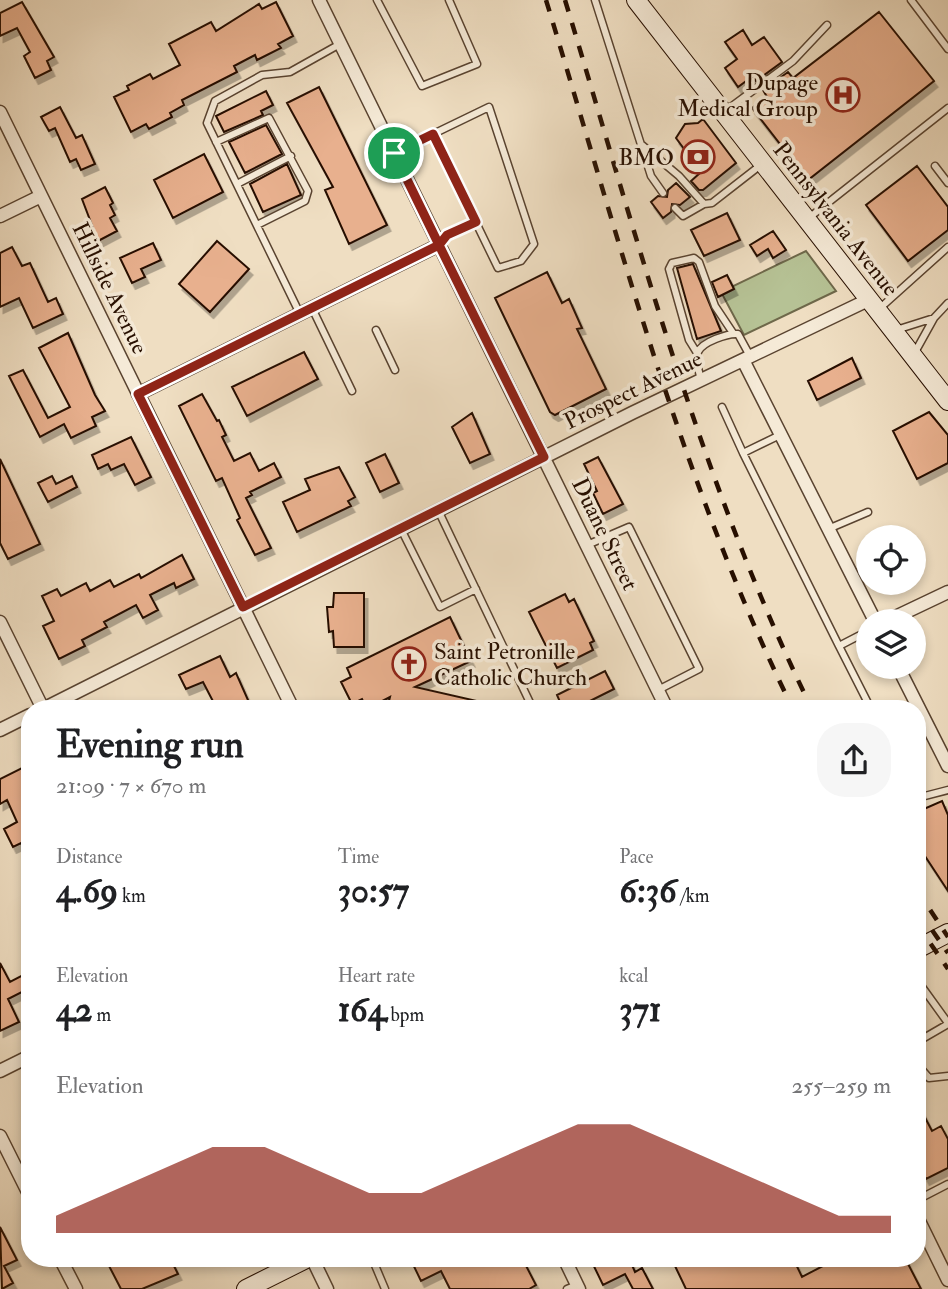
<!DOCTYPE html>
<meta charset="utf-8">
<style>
:root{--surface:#fff;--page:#f6f6f6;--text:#202124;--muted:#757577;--accent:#8f2418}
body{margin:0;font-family:"IM FELL Double Pica",serif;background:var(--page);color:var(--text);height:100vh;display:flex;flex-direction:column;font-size:26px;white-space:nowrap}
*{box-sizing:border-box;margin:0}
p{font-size:23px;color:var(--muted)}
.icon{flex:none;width:38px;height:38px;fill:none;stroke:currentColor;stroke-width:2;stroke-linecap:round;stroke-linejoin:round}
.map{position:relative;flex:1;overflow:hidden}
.sheet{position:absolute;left:21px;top:700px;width:905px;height:567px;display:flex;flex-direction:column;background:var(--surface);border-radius:28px;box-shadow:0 4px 10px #0003}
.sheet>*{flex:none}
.buttons{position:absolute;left:856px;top:525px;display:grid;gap:14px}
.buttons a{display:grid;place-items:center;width:70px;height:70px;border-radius:50%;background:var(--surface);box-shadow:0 4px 10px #0003;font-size:35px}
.pin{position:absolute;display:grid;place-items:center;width:60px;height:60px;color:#fff;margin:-30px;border:4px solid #fff;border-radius:50%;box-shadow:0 2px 7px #0007}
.round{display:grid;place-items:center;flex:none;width:74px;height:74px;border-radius:28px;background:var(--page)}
.headline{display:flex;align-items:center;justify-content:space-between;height:119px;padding:0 35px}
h1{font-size:38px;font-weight:700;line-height:52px}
.stats{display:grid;grid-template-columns:repeat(3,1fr);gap:10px;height:119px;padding:7px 35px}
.stats div{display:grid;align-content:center}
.stats b{font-size:35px;font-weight:700}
.stats small{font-size:19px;font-weight:400}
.stats p{font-size:19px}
.chart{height:196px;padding:14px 35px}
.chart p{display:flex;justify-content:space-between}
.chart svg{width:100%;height:126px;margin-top:7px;fill:var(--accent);opacity:.7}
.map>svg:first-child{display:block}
</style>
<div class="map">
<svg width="948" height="1289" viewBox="0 0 948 1289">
<defs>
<filter id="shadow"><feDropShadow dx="3.5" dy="6" stdDeviation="0" flood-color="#0004"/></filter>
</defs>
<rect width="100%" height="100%" fill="#efdec2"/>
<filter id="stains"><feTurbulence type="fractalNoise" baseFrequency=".00286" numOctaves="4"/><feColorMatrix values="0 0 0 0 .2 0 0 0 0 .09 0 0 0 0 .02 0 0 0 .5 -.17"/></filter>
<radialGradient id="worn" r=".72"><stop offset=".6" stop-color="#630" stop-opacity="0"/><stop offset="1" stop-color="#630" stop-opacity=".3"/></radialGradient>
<path fill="#b6c295" stroke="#6e684a" stroke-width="2" d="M806,251L836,291L744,335L721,292Z"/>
<path fill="#e8b08e" stroke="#270f00" stroke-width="2" filter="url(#shadow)" d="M22,2L54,57L47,61L51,70L35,78L24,56L30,52L17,28L0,36V13Z
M276,2L293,36L278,44L281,48L257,60L255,55L234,66L237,72L182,100L184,105L170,113L172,117L149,129L146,124L131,132L114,97L129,90L127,86L150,74L153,79L180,65L169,44L211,22L216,31L259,4L262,9Z
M879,12L934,81L808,180L752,108L767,97L763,90L788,72L793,78Z
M743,30L752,45L764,37L782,62L756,81L753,76L738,87L725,68L737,59L725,42Z
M319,87L387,225L349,244L325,190L333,187L287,103Z
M266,91L273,105L261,111L263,115L224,132L216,116Z
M60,107L76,138L82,135L95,164L81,170L76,159L70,162L55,128L49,131L41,117Z
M703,119L736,163L703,190H699L691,181L701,172L676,138L685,124L698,123Z
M266,125L282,154L245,173L229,142Z
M204,154L223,192L173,218L154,180Z
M287,164L301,195L263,212L250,184Z
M917,166L948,207V230L908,261L866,205Z
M676,183L690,197L680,205L672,204L671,212L663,218L651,202L658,196L667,197L668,190Z
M105,187L113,203L110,205L115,215L110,218L117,231L98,241L82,199Z
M727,213L740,240L704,256L691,230Z
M773,231L786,250L773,258L768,249L757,256L750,245Z
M217,241L249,269L210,312L179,284Z
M153,243L161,260L141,269L145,277L132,283L120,258Z
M12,247L22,266L30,263L48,302L56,298L63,314L33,328L19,298L0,307V253Z
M693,264L721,331L697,339L677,268Z
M547,272L562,303L569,299L582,328L577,329L606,389L555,415L550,412L495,298Z
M727,275L734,289L718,297L712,282Z
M68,333L95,395L105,411L92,417L96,426L71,438L64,424L40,437L9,376L23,370L48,418L70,407L39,348Z
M304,352L318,379L247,416L232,387Z
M852,358L861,378L817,400L808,381Z
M202,394L217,421L219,420L226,435L222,437L234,461L250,453L259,471L274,463L281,477L250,492L252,495L246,498L271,548L255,555L237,520L240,518L222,478L216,481L179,406Z
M929,412L948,435V463L917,479L893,431Z
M472,413L490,454L470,463L452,427Z
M131,437L151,477L135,485L124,464L111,470L108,464L98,469L92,455Z
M385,454L399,483L380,492L366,463Z
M598,457L623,504L603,514L593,493L597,491L584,464Z
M0,459L40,544L8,559L0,543Z
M339,467L355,497L348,501L351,506L297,532L283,502L310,490L305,479Z
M52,476L56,484L72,476L77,487L48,502L38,483Z
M182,555L194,579L176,588L174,583L150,595L158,610L143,618L136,605L104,622L107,627L82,640L85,646L59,659L43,626L54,621L42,596L57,589L61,596L86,583L90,591L110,580L114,587L139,574L141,578Z
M334,593H364V647H334L333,631L329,632L327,607H333Z
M565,594L569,602L574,599L594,641L590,643L593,650L557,668L529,612Z
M450,617L471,661L415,687L490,704V709H387L390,697L367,709L362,699L352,704L341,682L351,677L347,668Z
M220,656L230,677L236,673L252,709H217L203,682L186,689L179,675Z
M605,671L614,689L574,709H563L557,695Z
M26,766L30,774V861L21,843L13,847L4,829L17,822L7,800L0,804V779Z
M942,801L948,815V891L917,844V812Z
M0,963L10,982L25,974L30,983V988L8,999L19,1022L0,1031Z
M917,1102L932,1131L941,1126L948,1139V1168L926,1179L917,1162Z
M0,1227L17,1260L4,1266L13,1283L2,1289Z
M119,1258H170L178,1274L142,1289H121L108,1264Z
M410,1258H522L536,1285L529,1289H450L441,1271L421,1281Z
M590,1258H629L635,1272L642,1268L653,1289H633L625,1274L603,1285Z
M691,1258H793L802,1277L838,1258H905L921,1289H686L675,1266Z"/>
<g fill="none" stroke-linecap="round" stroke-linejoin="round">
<defs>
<path id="lane" d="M377,0L422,86L477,64L449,0
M595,0L651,176L663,193
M911,0L948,49
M724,112L793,61L827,25
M216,142L269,118L308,191L305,201L257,225
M642,145L679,176L704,204
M394,153L489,107L534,244L521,261L498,268L433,134
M935,166L948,183
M237,184L291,156
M675,208L683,216L704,204L712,203L762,164
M810,217L948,108
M440,244L448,235L476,222
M312,308L352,391
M879,309L948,247
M300,314L207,123L215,101L262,75L290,72L340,44
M376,330L395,370
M896,330L934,318
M697,353L689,340L669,269L672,263L694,258L699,262L715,306L733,333
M914,354L934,318L948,303
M701,380C699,372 695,360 698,352C702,342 728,333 738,334L750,356
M722,407L743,453L780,435
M743,453L839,646L868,631
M438,510L533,709
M401,529L440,607L476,589
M828,529L868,512
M587,545L629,527L699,669L658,690
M839,646L871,709
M711,709L715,706L717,709
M917,798L948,790
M917,980L948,1023
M917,1042L948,1024
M917,1064L929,1078L948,1076
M917,1200L948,1184
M372,1258L385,1289
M567,1289L577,1285"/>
<path id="street" d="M319,0L667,709
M0,112L293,709
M0,216L41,196
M743,360L875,621
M138,394L439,245
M887,621L948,592
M0,622L43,709
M898,667L948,766
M43,709L632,413L868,300
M0,730L30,715
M0,1071L30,1056
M0,1136L30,1196
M917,1217L948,1280
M60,1258L76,1289
M312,1258L327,1289
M564,1258L579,1289"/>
<path id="secondary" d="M636,0L948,401
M917,949L948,933
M246,1289L308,1258"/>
</defs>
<use href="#lane" stroke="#594330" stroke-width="9"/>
<use href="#street" stroke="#594330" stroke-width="15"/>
<use href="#secondary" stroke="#270f00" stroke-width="20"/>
<use href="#lane" stroke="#f5ead7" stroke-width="6"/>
<use href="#street" stroke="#f5ead7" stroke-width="12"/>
<use href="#secondary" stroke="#f5ead7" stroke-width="18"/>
<path stroke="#270f00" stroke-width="4.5" stroke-dasharray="12 12" stroke-linecap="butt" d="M546,0C619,239 682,484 793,709
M565,0C638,240 701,484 812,709
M917,890L948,937
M917,924L948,969
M932,930L948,953"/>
</g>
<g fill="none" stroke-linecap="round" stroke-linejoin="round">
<defs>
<path id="route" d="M394,153L439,245L138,394L243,607L544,457L439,245L447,235L476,222L433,134L394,153"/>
</defs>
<use href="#route" stroke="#fff" stroke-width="14"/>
<use href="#route" stroke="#8f2418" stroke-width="9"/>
</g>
<defs>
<symbol id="hospital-ring" viewBox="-11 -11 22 22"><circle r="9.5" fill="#f5ead7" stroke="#8f2418" stroke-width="1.5"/><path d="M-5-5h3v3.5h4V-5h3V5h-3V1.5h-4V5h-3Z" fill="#8f2418"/></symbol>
<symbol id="bank-ring" viewBox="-11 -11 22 22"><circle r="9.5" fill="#f5ead7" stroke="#8f2418" stroke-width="1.5"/><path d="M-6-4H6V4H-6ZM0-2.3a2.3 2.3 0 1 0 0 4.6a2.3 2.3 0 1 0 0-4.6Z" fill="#8f2418"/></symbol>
<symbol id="church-ring" viewBox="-11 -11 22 22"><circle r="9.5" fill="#f5ead7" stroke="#8f2418" stroke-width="1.5"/><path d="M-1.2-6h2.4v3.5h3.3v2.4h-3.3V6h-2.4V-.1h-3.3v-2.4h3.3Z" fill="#8f2418"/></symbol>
</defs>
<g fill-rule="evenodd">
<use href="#hospital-ring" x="824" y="76" width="38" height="38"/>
<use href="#bank-ring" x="679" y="138" width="38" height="38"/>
<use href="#church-ring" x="390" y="645" width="38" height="38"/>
</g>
<g text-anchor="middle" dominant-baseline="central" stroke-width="7" stroke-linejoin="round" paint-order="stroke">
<g font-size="23" fill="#270f00" stroke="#f5ead7" text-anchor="end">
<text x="818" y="82">Dupage<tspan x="818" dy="26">Medical Group</tspan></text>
<text x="674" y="157">BMO</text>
<text x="434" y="651" text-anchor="start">Saint Petronille<tspan x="434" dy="26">Catholic Church</tspan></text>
</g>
<g font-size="23" fill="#270f00" stroke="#f5ead7">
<text transform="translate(836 219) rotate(52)">Pennsylvania Avenue</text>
<text transform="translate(110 288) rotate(64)">Hillside Avenue</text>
<text transform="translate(633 390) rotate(-26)">Prospect Avenue</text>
<text transform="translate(605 534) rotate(64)">Duane Street</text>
</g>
</g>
<rect width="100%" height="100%" filter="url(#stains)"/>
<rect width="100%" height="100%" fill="url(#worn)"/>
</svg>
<div class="buttons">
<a><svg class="icon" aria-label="locate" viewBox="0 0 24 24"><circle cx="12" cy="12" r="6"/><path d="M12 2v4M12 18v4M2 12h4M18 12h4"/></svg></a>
<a><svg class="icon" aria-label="layers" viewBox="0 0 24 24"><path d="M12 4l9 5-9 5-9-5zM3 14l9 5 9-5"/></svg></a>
</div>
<div class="pin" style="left:394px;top:153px;background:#1e9e55"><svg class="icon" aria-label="arrive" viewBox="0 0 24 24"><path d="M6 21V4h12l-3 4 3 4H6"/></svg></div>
<section class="sheet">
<div class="headline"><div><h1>Evening run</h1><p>21:09 · 7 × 670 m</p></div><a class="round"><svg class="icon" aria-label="share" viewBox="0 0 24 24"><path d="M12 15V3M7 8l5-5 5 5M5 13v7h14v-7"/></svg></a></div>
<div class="stats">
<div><p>Distance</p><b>4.69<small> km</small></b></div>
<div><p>Time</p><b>30:57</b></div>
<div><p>Pace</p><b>6:36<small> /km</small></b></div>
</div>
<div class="stats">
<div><p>Elevation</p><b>42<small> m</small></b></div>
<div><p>Heart rate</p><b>164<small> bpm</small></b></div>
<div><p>kcal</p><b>371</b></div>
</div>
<div class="chart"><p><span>Elevation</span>255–259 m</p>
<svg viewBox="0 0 160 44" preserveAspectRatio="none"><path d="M0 44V38L10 30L20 22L30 14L40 14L50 22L60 30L70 30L80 22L90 14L100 6L110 6L120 14L130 22L140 30L150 38L160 38V44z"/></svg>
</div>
</section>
</div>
